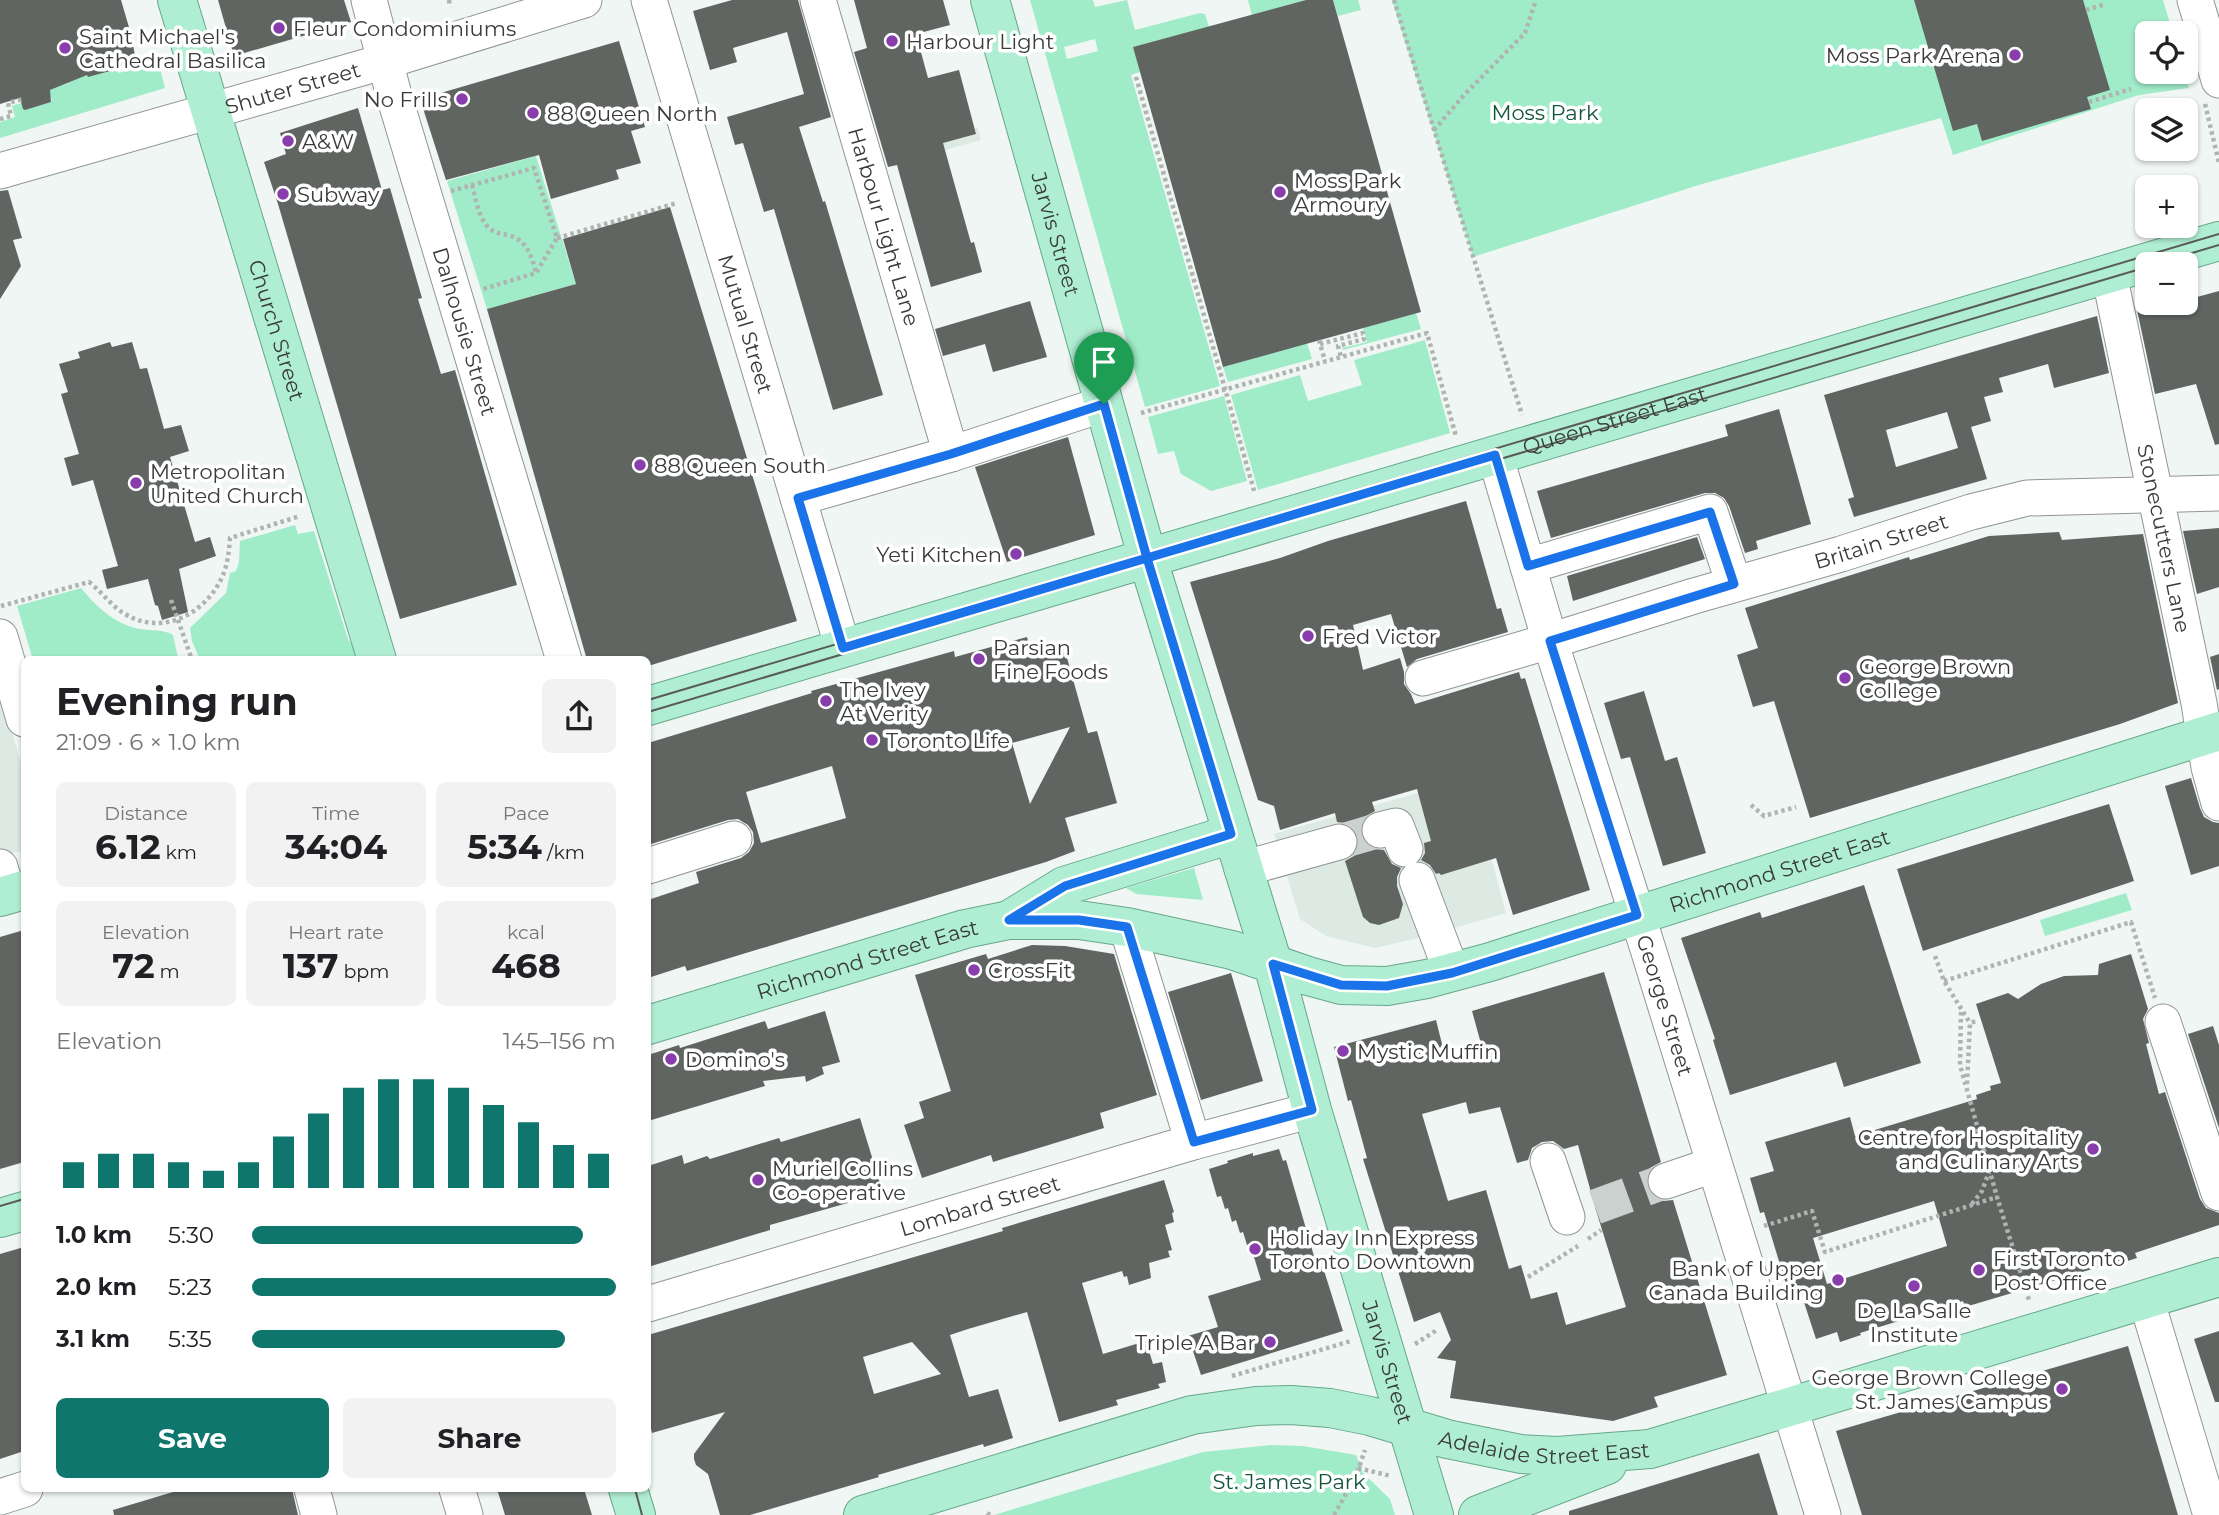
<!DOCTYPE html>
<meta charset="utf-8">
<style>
:root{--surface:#fff;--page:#f2f2f2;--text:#202124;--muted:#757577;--accent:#0f766e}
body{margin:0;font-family:Montserrat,sans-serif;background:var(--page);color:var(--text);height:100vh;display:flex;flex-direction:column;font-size:26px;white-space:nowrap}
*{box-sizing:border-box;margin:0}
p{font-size:23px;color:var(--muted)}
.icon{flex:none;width:38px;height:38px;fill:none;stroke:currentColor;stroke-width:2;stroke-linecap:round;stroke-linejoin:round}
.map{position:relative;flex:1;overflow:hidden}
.side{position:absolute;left:21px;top:656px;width:630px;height:836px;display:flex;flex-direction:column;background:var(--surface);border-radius:10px;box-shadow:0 2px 5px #0004}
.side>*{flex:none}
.controls{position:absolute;left:2135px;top:21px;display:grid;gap:14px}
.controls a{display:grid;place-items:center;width:63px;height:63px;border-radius:10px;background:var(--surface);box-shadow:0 2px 5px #0004;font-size:35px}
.pin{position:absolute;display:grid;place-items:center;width:60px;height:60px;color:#fff;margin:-72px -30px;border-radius:50% 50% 50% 0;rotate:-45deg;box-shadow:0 0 7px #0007}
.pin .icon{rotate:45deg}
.round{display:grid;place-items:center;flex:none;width:74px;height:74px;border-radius:10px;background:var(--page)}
.headline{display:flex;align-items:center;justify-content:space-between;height:119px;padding:0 35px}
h1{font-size:38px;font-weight:700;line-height:52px}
.metrics{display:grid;grid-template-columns:repeat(3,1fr);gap:10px;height:119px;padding:7px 35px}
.metrics div{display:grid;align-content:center;border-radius:10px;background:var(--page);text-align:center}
.metrics b{font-size:35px;font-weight:700}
.metrics small{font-size:19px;font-weight:400}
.metrics p{font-size:19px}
.chart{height:196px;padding:14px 35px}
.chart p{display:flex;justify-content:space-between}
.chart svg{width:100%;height:126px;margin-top:7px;stroke:var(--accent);stroke-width:6}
.cta{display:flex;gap:14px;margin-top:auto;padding:14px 35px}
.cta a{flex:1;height:80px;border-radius:10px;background:var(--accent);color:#fff;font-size:28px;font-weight:700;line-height:80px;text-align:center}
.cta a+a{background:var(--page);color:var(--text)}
ul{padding:0 35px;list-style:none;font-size:23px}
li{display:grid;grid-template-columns:112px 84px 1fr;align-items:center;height:52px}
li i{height:18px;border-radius:9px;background:var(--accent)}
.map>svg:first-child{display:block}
</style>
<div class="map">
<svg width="2219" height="1515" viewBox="0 0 2219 1515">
<rect width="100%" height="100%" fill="#f0f6f3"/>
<path fill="#dceae3" d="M975,128H978L981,140L945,150L944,147L933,139L962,138L976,134Z
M0,692L24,773V850L0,857Z
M1470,778L1506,913L1427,936L1375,948L1326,936L1300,919L1274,834Z"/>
<path fill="#a1ecc8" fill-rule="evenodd" d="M1030,0H1093L1095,7L1127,0L1135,30L1200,13L1205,14L1209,27L1134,47L1140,72L1131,75L1220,386L1145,407ZM1095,39L1098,51L1067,59L1064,47Z
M1248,0H1306L1252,15Z
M1333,0H1358L1361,10L1338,16Z
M1392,0H2163L2173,33H2147V72H2184L2189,88L2139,95L1953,155L1941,118L1702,184L1473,257Z
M158,61L165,88L0,138V122L15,117L12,106L24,102L23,109L51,102L52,98H49L46,86L67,84V80L87,74L88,77L116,65L119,73Z
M536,156L576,284L487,309L447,181Z
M1416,313L1421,329L1343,350L1342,348L1367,342L1363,328Z
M1425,340L1450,433L1258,490L1231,395L1300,375L1308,401L1362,385L1354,360Z
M1307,343L1312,359L1228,382L1223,367Z
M1224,396L1247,481L1211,491L1181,474L1174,451L1158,454L1148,417Z
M295,525L298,534L314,531L348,639L355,649L357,660H200L192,641L190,628L226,593L230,573L236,571L239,562L240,541Z
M81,588C97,607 114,624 140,629C153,631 162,629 173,635L178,658L33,660L17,606Z
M1194,868L1203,900L1136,894L1126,888Z
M2126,893L2132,910L2045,936L2040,920Z
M1271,1445L1303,1446L1356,1455L1363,1473L1390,1499L1395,1515H994L1203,1452Z"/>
<path fill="#606562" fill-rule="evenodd" d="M0,0H121L131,34L136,61L110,71L88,77L87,75L50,90L51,102L25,110L23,109L20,98L0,104Z
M218,0H344L351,22L234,56Z
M732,0H798L831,117L799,127L823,202L825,201L883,395L833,410L774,209L764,212L743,143L735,145L727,117L804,94L787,32L733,48L737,62L710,70L693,11Z
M854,0H943L950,25L916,34L928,78L959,70L976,134L943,143L971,243L974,242L982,272L931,287L897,165L888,167L854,52L867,48Z
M1306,0H1333L1421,312L1223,367L1133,47Z
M1914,0H2083L2110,90L2087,97L2091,109L1982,141L1977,124L1953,131Z
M619,41L645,127L631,131L641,163L616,170L619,179L551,199L539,155L446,180L420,99Z
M358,108L382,190L390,188L422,298L418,299L441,374L455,370L517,585L400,619L278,204L264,162L286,154L280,133Z
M8,190L22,238L13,240L21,266L0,299V191Z
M670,207L797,621L648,666V660H587L487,309L576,284L563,239Z
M2219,291V444L2215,445L2196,384L2155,394L2137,310L2172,303H2186V300Z
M1030,301L1047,357L993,372L985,344L943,356L935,329Z
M2097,316L2109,373L2054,388L2048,364L1999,378L2003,392L1984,397L1991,421L1971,427L1987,479L1854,517L1848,499L1854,497L1824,395ZM1947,412L1958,448L1896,467L1886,430Z
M110,342L112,347L132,342L140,369L147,368L164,429L181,425L189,451L170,457L195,542L210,537L216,556L179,569L188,612L162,620L158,606L155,605L148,579L107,589L102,570L118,566L93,480L72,486L64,458L79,454L61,394L68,392L59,364L80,358L78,352Z
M1779,409L1811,524L1756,541L1758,549L1745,553L1729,506L1724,498L1715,493H1705L1551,538L1537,491L1728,436L1725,425Z
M1068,437L1095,535L1007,562L975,467Z
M1466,501L1497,609L1501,608L1508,632L1417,659L1407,667L1391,614L1353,625L1363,670L1400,658L1404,672V684L1411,694L1415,704L1519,672L1521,679L1525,678L1590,890L1513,915L1496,858L1441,875L1439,873L1436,874L1430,865L1421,860L1425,853L1424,843L1431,841L1417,789L1372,802L1375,811L1366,816L1361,824L1360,834L1365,843L1374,849L1384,850L1392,864L1401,868L1397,877V886L1403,904L1399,918L1379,925L1370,923L1363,917L1345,861L1354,856L1359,846L1358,837L1354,828L1345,823L1337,822L1335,813L1280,830L1274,806L1258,800L1190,582L1280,558L1328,541Z
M2219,528V587L2197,594L2183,531Z
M2059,532L2062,540L2143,534L2178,703L2120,724L1810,818L1774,701L1753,707L1737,655L1758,648L1745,608L1909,557L1910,560L1989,536Z
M1697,537L1705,559L1573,601L1567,576Z
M1027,637L1032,656L1064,647L1088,733L1097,731L1117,803L1065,818L1075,851L1046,862L687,971L685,966L648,978V900L699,883L696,872L741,858L749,852L754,843L753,832L748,825L738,819L728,820L648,845V743L812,693L811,691L954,651L955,657ZM1070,727L1030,804L1012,743ZM832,766L846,818L761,843L746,792Z
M2219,654V689L2217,690L2210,657Z
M1644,691L1665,761L1677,757L1706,853L1663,866L1630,757L1621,759L1604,703Z
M2191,778L2200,808L2204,817L2213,822L2219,823V866L2191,875L2165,786Z
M2109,804L2134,881L1923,951L1897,869Z
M1864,885L1921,1063L1844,1087L1836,1062L1730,1095L1713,1040L1715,1039L1681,938L1760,912L1762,918Z
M24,930V1162L0,1169V937Z
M1032,945L1065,946L1114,954L1157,1095L1100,1113L1104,1128L993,1162L991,1155L922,1178L904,1125L924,1118L919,1102L951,1091L915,975L986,954L988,959Z
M2131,954L2148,1009L2143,1019L2149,1043L2146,1044L2159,1094L2165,1092L2200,1199L2206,1208L2219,1213V1225L2135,1253L2137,1258L2118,1264H2109L1965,1307L1963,1301L1860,1333L1861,1335L1840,1342L1837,1332L1816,1339L1800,1290L1789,1294L1764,1212L1760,1213L1750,1178L1774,1171L1765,1142L1850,1117L1855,1136L1977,1099L1976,1095L1991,1090L1990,1086L2001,1083L1976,1004L2008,993L2018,999L2041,984L2064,976L2098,975L2099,964ZM1934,1201L1947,1246L1827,1284L1813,1238Z
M1604,972L1661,1162L1650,1168L1646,1176L1647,1187L1653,1197L1663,1201L1673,1200L1727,1375L1654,1397L1658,1407L1613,1421L1450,1398L1456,1361L1437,1358L1451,1340L1440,1312L1414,1322L1363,1159L1367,1158L1351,1100L1348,1101L1334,1047L1436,1020L1446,1060L1483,1051L1472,1011ZM1466,1102L1469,1114L1500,1107L1517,1163L1528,1160L1532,1148L1542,1142L1553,1141L1564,1149L1578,1145L1595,1207L1626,1307L1566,1325L1557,1292L1531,1299L1521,1265L1509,1269L1486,1190L1448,1201L1422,1114Z
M1231,973L1263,1081L1201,1100L1168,992Z
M825,1011L840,1062L822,1067L824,1074L806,1082L805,1076L763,1081L765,1086L648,1121V1055L679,1045L680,1048L765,1021L768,1029Z
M2213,1026L2219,1045V1128L2188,1034Z
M860,1118L883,1193L770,1225V1230L648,1267V1166L682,1155L684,1164L707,1156L710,1159L779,1138L781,1142Z
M1279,1149L1283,1161L1286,1160L1316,1263L1321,1261L1343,1331L1201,1375L1188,1336L1218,1327L1208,1296L1261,1280L1250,1244L1247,1245L1243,1232L1240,1233L1236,1220L1232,1222L1228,1208L1225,1209L1221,1196L1217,1197L1209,1169L1228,1163L1227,1161L1253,1153V1156Z
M1164,1180L1174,1212L1172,1213L1174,1222L1165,1225L1172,1250L1168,1251L1170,1257L1149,1263L1151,1278L1129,1285L1127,1276L1124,1277L1122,1271L1082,1283L1103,1354L1146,1341L1153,1364L1162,1362L1166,1382L1158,1384L1160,1388L1116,1400L1118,1405L1059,1422L1027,1312L968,1329L950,1335L969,1397L998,1389L1013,1438L984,1447L983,1444L878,1475L879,1477L750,1515H720L708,1474L696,1465L694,1459V1454L725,1412L652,1433L648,1416V1335L1003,1231L1002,1228ZM912,1342L941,1374L874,1394L863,1357Z
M24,1247V1451L0,1459V1254Z
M2219,1331V1402H2215L2194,1339Z
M2128,1346L2178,1515H1862L1836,1431Z
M1759,1453L1778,1515H1569V1511Z
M183,1489H292L298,1515H114L113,1510Z
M497,1489H584L592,1515H505Z"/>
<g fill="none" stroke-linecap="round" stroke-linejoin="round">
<path stroke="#cbd1ce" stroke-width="35" stroke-dasharray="35 18" stroke-linecap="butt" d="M1339,842L1380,830
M1595,1207L1666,1181"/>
<defs>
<g id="minor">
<path id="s1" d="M369,0L395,99L564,660"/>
<path id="s2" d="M649,0L843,648"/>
<path id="s3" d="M818,0L951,454"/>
<path d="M2195,0L2219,80"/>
<path id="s4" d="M0,171L386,61L584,0"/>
<path id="s5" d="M2109,274L2199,703L2209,767L2219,803"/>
<path id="s6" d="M1495,455L1550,641L1648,949L1823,1515"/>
<path d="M798,498L951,454L1104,404"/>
<path d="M1528,566L1710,512L1734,584"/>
<path d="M0,637L24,719"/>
<path id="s7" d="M1423,678L1550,641L1694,596L1841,554L1971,512L2027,498L2219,493"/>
<path d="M1380,830L1396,826L1405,849"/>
<path d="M648,866L734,839"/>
<path d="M0,867L8,895"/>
<path d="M1242,869L1339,842"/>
<path d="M1417,880L1452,973"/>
<path d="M1127,927L1193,1142"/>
<path d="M2163,1022L2219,1193"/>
<path d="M1548,1161L1567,1217"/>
<path d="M1666,1181L1713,1165"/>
<path d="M2146,1299L2211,1515"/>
<path id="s8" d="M648,1304L1193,1142L1312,1110"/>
<path d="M312,1489L319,1515"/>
<path d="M457,1489L465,1515"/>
<path d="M0,1497L25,1489"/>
</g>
<g id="major">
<path id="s9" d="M177,0L377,660"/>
<path id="s10" d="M990,0L1149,563L1273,964L1312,1110L1434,1515"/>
<path id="s11" d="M648,706L2219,241"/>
<path d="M0,897L24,890"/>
<path d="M1009,920L1064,886L1232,834"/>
<path id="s12" d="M648,1025L965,929L1009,920H1079L1127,927L1232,950L1308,976L1341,985L1387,986L1427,979L1490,962L2219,731"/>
<path d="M0,1218L24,1211"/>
<path d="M628,1489L636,1515"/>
<path id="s13" d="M863,1515L1192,1415L1256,1406L1291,1405L1330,1408L1370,1416L1447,1439L1521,1454L1557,1456L1650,1449L2219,1277"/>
<path d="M1478,1515L1607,1465"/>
</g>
</defs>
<use href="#minor" stroke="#909592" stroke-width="37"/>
<use href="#major" stroke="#65a88a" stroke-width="40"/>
<path stroke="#afb4b1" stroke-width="4.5" stroke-dasharray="3.5 3.5" stroke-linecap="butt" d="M449,0L450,7
M1394,0L1522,415
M2086,10L2106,4
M1136,77L1255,494
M2089,102L2131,89
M2205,104L2219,163
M0,119L11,116L8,103L23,99
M1434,130L1465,94L1525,33L1536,0
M472,185C476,199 478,216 488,227C493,232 500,234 508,235C527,240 531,255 536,272
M451,191L534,168L557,238L536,273L483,289
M557,238L677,203
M1319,340L1325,361
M1320,344L1363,333L1364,339L1338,346L1341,357
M1141,413L1427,333L1456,436
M171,600L192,660
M1,606L89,582C102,592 111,606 125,614C163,637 207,613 223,575C228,563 229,551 230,538L300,516
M1751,805L1764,816L1796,807
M1935,956L1944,981L1970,1023
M1944,981L2131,922L2155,998
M1961,1012L1960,1065L1997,1197L2029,1300
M1967,1084L1970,1023L1976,1021
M1972,1204L1982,1191L1989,1172
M1764,1226L1812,1211L1825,1252L1997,1197
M1588,1239L1601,1230
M1528,1277L1578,1246
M1415,1344L1437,1330
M1232,1376L1351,1341
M1358,1468L1391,1476
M987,1513L990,1515
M1334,1515L1356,1476L1365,1450"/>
<use href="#minor" stroke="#fff" stroke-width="35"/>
<use href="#major" stroke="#b0eed3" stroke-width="38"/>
<path stroke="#595c5a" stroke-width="2" d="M2155,264L2219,245
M648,700L2219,234
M648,712L2147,267
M0,1206L24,1199
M635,1489L642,1515"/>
</g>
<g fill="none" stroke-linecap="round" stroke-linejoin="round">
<defs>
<path id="route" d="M1104,404L951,454L798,498L843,648L1147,558L1231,834L1065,886L1009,920H1079L1127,927L1194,1142L1312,1110L1273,964L1341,985L1387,986L1452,973L1637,915L1550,641L1734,584L1710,512L1528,566L1495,455L1147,558L1104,404"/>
</defs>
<use href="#route" stroke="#fff" stroke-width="14"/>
<use href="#route" stroke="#1a73e8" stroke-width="9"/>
</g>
<g fill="#893cac" stroke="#fff" stroke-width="2.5">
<circle cx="279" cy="28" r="7"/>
<circle cx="892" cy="41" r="7"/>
<circle cx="65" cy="48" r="7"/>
<circle cx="2015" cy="55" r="7"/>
<circle cx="462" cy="99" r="7"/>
<circle cx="533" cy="113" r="7"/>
<circle cx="288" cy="141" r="7"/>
<circle cx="1280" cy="192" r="7"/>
<circle cx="283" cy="194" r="7"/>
<circle cx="640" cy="465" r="7"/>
<circle cx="136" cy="483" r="7"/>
<circle cx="1016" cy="554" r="7"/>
<circle cx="1308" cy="636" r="7"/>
<circle cx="979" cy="659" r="7"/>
<circle cx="1845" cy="678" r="7"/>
<circle cx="826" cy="701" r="7"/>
<circle cx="872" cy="740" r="7"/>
<circle cx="974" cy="970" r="7"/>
<circle cx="1343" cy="1051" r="7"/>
<circle cx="671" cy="1059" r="7"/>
<circle cx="2093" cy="1149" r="7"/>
<circle cx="758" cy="1180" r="7"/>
<circle cx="1255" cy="1249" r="7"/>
<circle cx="1979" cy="1270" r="7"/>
<circle cx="1838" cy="1280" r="7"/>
<circle cx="1914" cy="1286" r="7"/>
<circle cx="1270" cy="1342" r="7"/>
<circle cx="2062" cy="1389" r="7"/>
</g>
<g text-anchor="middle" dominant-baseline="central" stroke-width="7" stroke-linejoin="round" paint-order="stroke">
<g font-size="21" fill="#393b3a" stroke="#fff" text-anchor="start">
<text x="293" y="28">Fleur Condominiums</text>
<text x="79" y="36">Saint Michael's<tspan x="79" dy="24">Cathedral Basilica</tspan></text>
<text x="906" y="41">Harbour Light</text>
<text x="2001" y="55" text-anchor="end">Moss Park Arena</text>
<text x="448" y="99" text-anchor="end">No Frills</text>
<text x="547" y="113">88 Queen North</text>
<text x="302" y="141">A&amp;W</text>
<text x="1294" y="180">Moss Park<tspan x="1294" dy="24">Armoury</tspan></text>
<text x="297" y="194">Subway</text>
<text x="654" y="465">88 Queen South</text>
<text x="150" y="471">Metropolitan<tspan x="150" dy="24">United Church</tspan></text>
<text x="1002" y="554" text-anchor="end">Yeti Kitchen</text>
<text x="1322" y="636">Fred Victor</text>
<text x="993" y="647">Parsian<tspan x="993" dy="24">Fine Foods</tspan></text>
<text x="1859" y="666">George Brown<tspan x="1859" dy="24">College</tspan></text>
<text x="840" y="689">The Ivey<tspan x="840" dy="24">At Verity</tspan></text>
<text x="886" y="740">Toronto Life</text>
<text x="988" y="970">CrossFit</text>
<text x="1357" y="1051">Mystic Muffin</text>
<text x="685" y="1059">Domino's</text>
<text x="2079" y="1137" text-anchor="end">Centre for Hospitality<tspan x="2079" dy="24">and Culinary Arts</tspan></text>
<text x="772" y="1168">Muriel Collins<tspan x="772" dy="24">Co-operative</tspan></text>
<text x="1269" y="1237">Holiday Inn Express<tspan x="1269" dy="24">Toronto Downtown</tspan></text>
<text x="1993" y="1258">First Toronto<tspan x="1993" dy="24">Post Office</tspan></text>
<text x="1824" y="1268" text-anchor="end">Bank of Upper<tspan x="1824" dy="24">Canada Building</tspan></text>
<text x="1914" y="1310" text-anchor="middle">De La Salle<tspan x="1914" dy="24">Institute</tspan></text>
<text x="1256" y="1342" text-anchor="end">Triple A Bar</text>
<text x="2048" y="1377" text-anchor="end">George Brown College<tspan x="2048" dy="24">St. James Campus</tspan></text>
</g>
<g font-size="21" fill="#393b3a" stroke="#fff">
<text stroke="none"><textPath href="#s4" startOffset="304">Shuter Street</textPath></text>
<text stroke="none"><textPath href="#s3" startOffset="236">Harbour Light Lane</textPath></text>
<text stroke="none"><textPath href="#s10" startOffset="243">Jarvis Street</textPath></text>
<text stroke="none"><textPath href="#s2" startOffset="338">Mutual Street</textPath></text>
<text stroke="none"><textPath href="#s9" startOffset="345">Church Street</textPath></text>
<text stroke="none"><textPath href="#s1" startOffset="345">Dalhousie Street</textPath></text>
<text stroke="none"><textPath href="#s11" startOffset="1008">Queen Street East</textPath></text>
<text stroke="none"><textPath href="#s5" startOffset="270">Stonecutters Lane</textPath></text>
<text stroke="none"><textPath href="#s7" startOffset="478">Britain Street</textPath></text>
<text stroke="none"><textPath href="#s12" startOffset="1172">Richmond Street East</textPath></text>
<text stroke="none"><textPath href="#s12" startOffset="229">Richmond Street East</textPath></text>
<text stroke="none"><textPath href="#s6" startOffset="576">George Street</textPath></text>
<text stroke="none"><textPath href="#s8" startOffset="346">Lombard Street</textPath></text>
<text stroke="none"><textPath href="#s10" startOffset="1419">Jarvis Street</textPath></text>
<text stroke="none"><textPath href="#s13" startOffset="702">Adelaide Street East</textPath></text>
</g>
<g font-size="21" fill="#14553c" stroke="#fff">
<text x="1545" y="112">Moss Park</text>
<text x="1289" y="1481">St. James Park</text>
</g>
</g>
</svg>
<div class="controls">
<a><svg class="icon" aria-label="locate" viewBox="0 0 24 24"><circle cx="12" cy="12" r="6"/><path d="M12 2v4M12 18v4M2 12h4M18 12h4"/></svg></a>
<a><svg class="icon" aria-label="layers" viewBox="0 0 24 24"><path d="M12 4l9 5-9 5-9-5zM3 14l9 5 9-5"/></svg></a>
<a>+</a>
<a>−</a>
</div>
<div class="pin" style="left:1104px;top:404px;background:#1e9e55"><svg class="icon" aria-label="arrive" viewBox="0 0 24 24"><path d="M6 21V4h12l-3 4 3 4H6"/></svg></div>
<section class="side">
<div class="headline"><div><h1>Evening run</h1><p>21:09 · 6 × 1.0 km</p></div><a class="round"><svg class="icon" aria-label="share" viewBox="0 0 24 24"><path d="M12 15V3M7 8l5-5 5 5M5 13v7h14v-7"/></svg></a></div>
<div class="metrics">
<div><p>Distance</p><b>6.12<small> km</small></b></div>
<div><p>Time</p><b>34:04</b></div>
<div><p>Pace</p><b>5:34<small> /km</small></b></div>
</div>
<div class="metrics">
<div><p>Elevation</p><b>72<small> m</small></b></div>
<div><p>Heart rate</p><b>137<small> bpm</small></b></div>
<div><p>kcal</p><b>468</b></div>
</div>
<div class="chart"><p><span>Elevation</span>145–156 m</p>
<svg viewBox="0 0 160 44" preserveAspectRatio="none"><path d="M5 44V35M15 44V32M25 44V32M35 44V35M45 44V38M55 44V35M65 44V26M75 44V18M85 44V9M95 44V6M105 44V6M115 44V9M125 44V15M135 44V21M145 44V29M155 44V32"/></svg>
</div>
<ul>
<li><b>1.0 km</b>5:30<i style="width:91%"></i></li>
<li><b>2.0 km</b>5:23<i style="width:100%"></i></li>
<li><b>3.1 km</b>5:35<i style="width:86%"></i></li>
</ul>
<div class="cta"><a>Save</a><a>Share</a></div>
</section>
</div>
